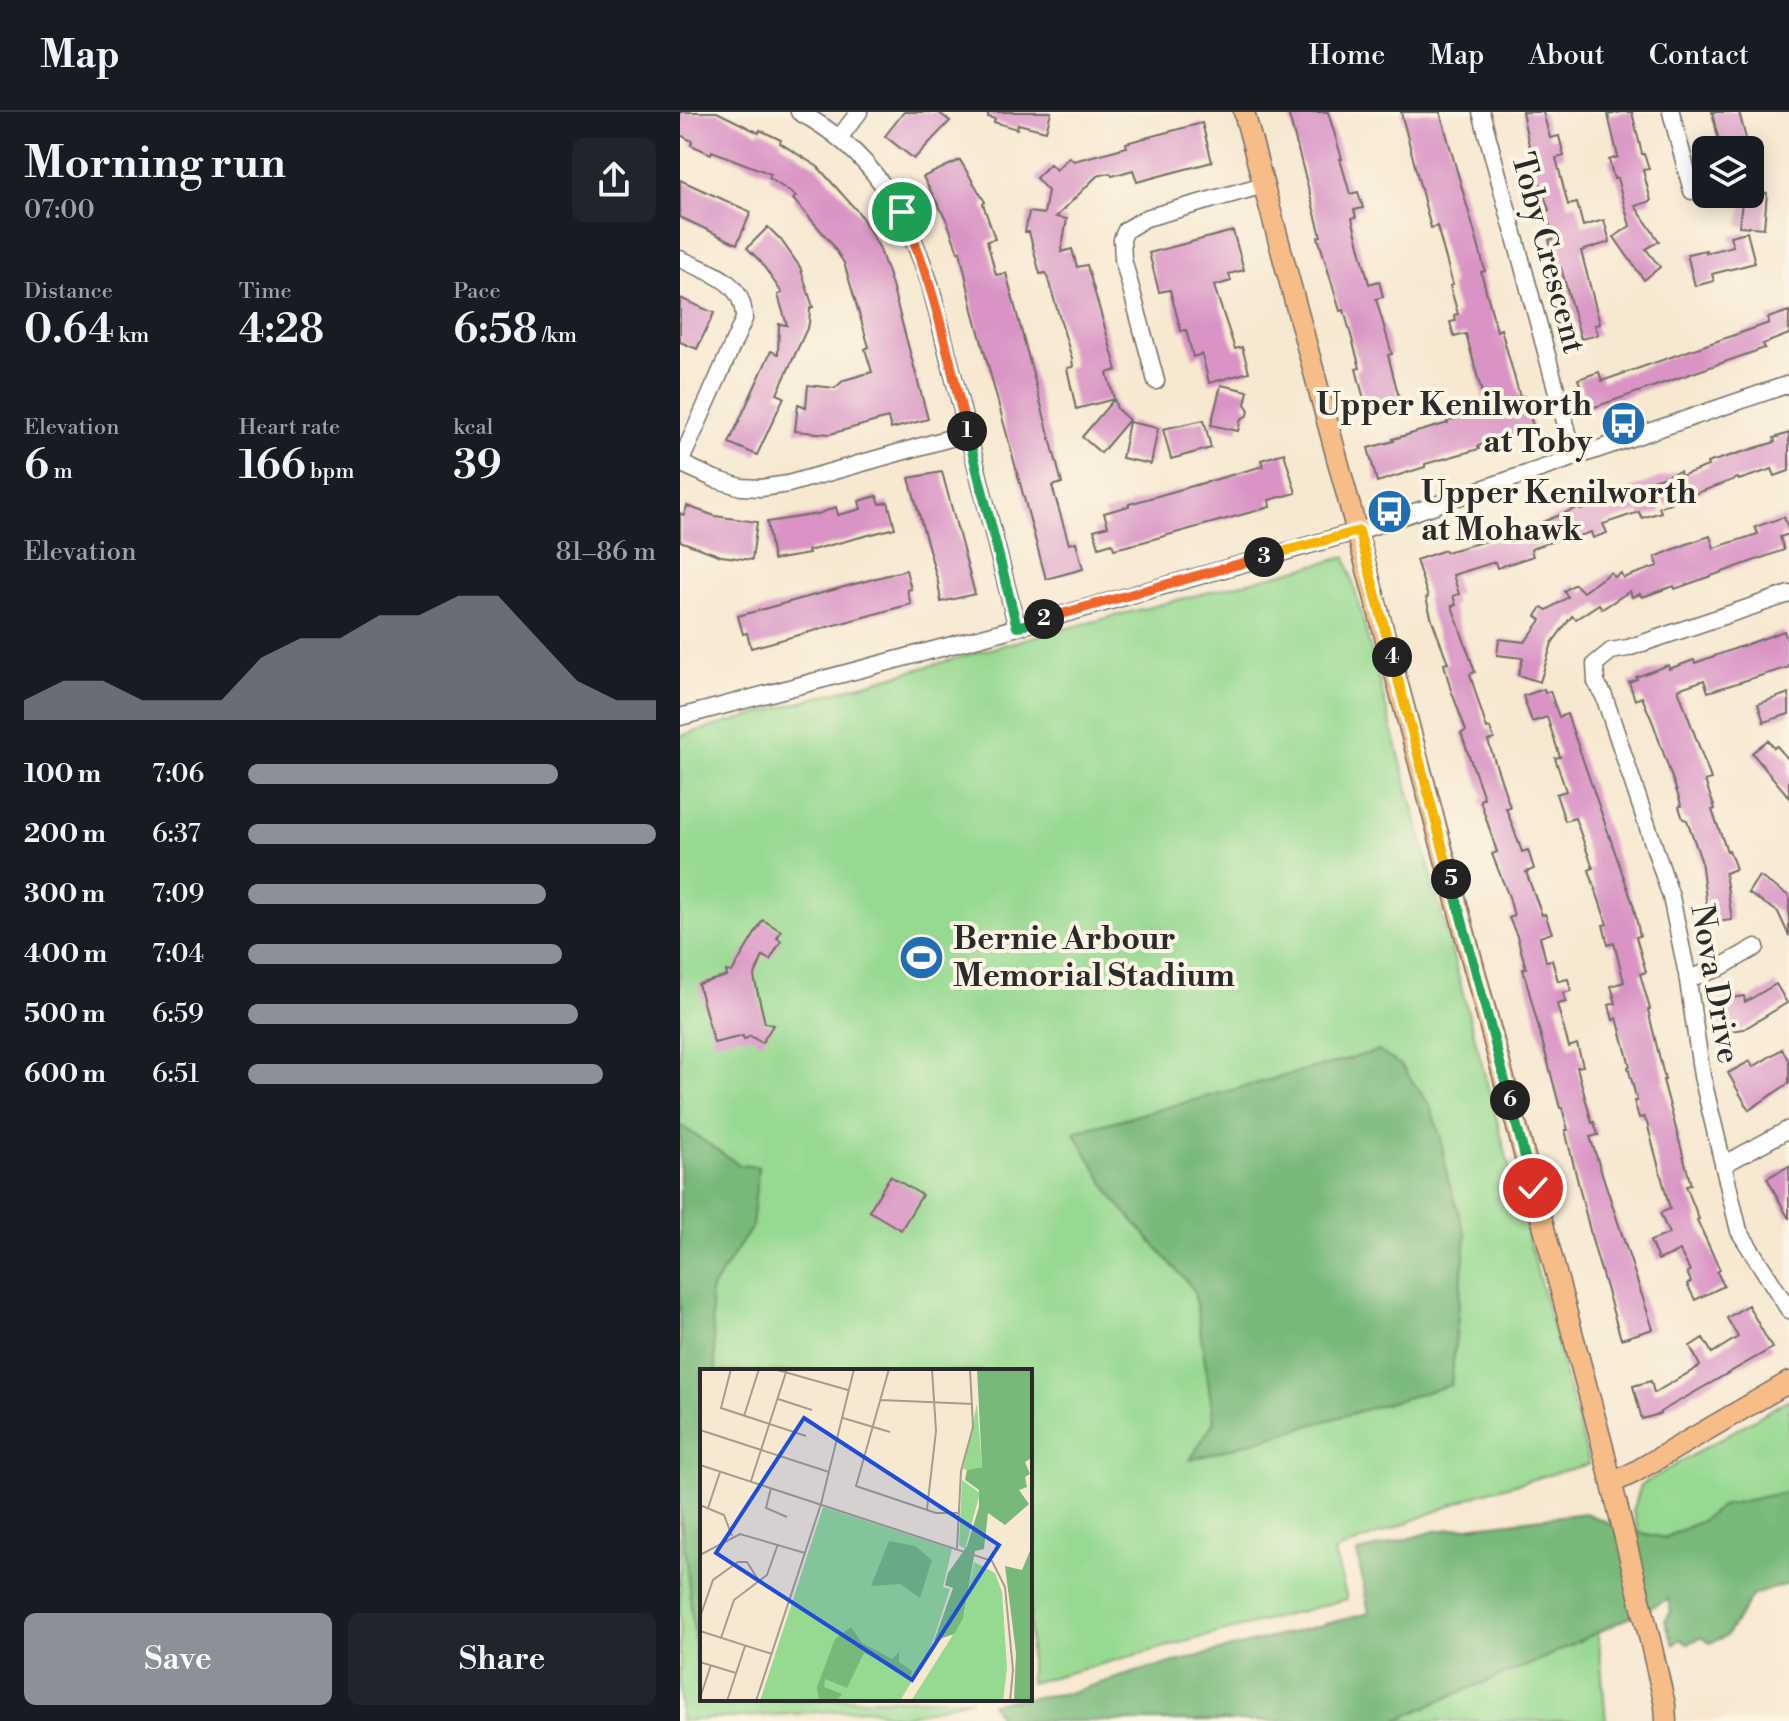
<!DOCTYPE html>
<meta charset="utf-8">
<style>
:root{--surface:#171b24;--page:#20242c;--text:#f1f3f6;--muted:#9ea1a6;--line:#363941;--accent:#8c9099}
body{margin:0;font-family:"Libre Bodoni",serif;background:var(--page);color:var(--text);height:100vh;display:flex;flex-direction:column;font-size:30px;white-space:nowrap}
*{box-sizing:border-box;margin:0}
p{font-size:26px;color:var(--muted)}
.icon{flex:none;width:44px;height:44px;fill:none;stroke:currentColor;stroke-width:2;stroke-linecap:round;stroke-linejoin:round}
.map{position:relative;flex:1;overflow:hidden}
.details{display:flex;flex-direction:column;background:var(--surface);width:680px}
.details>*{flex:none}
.fabs{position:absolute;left:1012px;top:24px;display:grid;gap:16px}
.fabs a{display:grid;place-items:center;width:72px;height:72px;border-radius:12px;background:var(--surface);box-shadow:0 4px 20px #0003;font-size:40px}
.pin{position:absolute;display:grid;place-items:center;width:68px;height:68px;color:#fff;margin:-34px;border:4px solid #fff;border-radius:50%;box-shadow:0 2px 8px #0007}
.km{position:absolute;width:40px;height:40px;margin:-20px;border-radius:50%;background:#222;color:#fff;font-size:22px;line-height:40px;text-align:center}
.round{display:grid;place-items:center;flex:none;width:84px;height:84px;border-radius:12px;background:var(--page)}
.overview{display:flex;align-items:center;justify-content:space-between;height:136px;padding:0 24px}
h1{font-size:44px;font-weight:600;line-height:60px}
.figures{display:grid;grid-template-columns:repeat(3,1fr);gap:12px;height:136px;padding:8px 24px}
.figures div{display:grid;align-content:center}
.figures b{font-size:40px;font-weight:600}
.figures small{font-size:22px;font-weight:400}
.figures p{font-size:22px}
.chart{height:224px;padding:16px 24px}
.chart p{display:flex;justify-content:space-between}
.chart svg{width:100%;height:144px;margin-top:8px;fill:var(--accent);opacity:.7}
.button{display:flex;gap:16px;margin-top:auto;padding:16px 24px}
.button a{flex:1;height:92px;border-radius:12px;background:var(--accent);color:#fff;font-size:32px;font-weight:600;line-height:92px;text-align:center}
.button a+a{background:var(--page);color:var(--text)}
ul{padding:0 24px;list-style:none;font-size:26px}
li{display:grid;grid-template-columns:128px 96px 1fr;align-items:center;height:60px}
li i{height:20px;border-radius:10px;background:var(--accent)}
header{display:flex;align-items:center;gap:48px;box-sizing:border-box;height:112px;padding:0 40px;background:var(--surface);border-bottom:2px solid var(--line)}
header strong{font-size:38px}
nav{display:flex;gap:44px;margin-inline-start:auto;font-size:28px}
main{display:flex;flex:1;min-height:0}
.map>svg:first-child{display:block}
</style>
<header>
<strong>Map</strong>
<nav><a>Home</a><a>Map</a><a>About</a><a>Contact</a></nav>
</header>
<main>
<section class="details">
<div class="overview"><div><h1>Morning run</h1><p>07:00</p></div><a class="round"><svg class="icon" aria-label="share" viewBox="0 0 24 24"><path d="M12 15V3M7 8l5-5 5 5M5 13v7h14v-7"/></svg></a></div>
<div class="figures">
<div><p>Distance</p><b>0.64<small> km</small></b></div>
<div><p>Time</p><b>4:28</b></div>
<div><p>Pace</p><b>6:58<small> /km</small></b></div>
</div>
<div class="figures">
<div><p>Elevation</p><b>6<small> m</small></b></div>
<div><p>Heart rate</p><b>166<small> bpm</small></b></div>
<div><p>kcal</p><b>39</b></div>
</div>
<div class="chart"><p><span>Elevation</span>81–86 m</p>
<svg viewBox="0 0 160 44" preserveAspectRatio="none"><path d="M0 44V38L10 32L20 32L30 38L40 38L50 38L60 25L70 19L80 19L90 12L100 12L110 6L120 6L130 19L140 32L150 38L160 38V44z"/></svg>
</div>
<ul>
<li><b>100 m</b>7:06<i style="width:76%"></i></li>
<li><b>200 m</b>6:37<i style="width:100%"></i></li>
<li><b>300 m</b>7:09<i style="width:73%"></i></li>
<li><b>400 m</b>7:04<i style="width:77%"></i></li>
<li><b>500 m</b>6:59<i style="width:81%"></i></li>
<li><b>600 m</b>6:51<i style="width:87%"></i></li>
</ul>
<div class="button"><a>Save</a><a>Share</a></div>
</section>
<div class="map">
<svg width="1109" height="1609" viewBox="0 0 1109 1609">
<rect width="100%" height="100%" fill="#fcf5e5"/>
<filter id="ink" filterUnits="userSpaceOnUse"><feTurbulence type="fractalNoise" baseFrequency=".0125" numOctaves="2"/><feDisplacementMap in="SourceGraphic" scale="16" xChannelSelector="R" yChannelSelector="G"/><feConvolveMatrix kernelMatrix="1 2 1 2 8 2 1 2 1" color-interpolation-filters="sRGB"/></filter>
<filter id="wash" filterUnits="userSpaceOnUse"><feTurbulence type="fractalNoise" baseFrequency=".006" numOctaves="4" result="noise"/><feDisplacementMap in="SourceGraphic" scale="32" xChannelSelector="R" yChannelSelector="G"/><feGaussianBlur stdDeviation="1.8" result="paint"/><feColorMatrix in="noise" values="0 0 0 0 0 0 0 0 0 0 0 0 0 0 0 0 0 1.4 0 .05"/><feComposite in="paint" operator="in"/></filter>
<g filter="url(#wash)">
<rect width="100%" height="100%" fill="#f7e8d1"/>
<path fill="#96d990" stroke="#60825e" stroke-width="2" d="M666,445L909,1352L802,1381L654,1440L667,1487L350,1571V1259H22V1587H291L222,1605L186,1597L0,1609V624L349,526Z
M1109,1287V1380L1042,1394L1021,1409L984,1426L959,1420L953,1399L961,1373Z
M918,1520L926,1609H715C782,1578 851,1552 918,1520Z"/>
<path fill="#78b97a" stroke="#527252" stroke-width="2" d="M698,939L721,953L750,994L761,1026L767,1064L786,1124L771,1273L510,1348L534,1309L514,1178L434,1087L394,1020Z
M0,1013L60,1053L78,1055L72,1115L30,1179L36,1259H22V1587H24L21,1588L0,1395Z
M1105,1380H1109V1471L1073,1483L1046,1524L1030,1531L1021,1525L1008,1532L1000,1527L994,1533L985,1509L991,1499L988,1487L851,1552L770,1584L715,1609H321L311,1591L388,1581L456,1560L689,1501L677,1441L755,1419L905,1401L946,1418L985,1426L1021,1409L1041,1394Z"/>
<g id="blocks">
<path fill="#d994c5" d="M0,0H37L79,21L80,18L101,28L100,31L138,55L179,101L199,135L211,170L248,307L211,317L208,306L150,322L115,319L118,292L126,295L128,273L155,276L164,268L192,260L185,237L189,235L164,151L150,129L113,87L116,84L89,66L91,62L32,39L31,42L11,33L12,29L0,23Z
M224,0H258L270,9L234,47L205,24Z
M308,0H371L366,19L338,12L337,17L314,10L315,7L308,5Z
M608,0H648L662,47H660L670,82L678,80L683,96L674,98L676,105L672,106L689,172L699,169L703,185L696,187L712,242L708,243L722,297L689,306L676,257L680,256L664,198L660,199L644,145L638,125L641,124Z
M721,0H760L798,132L805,159L801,160L817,219L821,217L840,285L844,284L854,317L798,334L799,337L745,352V355L697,370L688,336L714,329L713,327L768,311L767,309L796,301L795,298L806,296L786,222L774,225L770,210L776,209L774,203L778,202L770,174L773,173L757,114L751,116Z
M842,0H863L870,26L879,24L884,44L876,46L888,93L897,91L903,114L924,108L930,130L901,139L920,212L915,213L918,223L901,227L881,156L878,157L869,128L873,127L866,99L869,98L853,52Z
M941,0H952L962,42H964L969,57L963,58L971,89L955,94L979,129L966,137L980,155L964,168L934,125L950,114L937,66L934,67L929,48L938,45L928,3Z
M1032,0H1059L1069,38H1041Z
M522,11L532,50L457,70L453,58L432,64L430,61L417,64L376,105L387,107L381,140L392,137L397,155L407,153L437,258L427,261L434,287L396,297L387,256L393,255L392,247L381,210L366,161L360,162L349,120H345L349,100L364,102L368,79L356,66L370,52L376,58L389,45L394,49L447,35L446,31Z
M280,48L305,90L303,92L315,127L307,129L316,163L326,161L382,371L372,374L389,432L396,430L403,457L366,467L293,198L280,139L278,140L267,109L243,65Z
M0,68L71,100L57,132L0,105Z
M1070,80L1087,81L1084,116L1059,114L1063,82H1070Z
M88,115L101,128L120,155L133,195L130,196L129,212L97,282L104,285L77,343L49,331L91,239L98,242L99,212L107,213L98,183L102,181L80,149L67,136Z
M553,119L564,158L549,162L551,169L534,174L555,237L562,235L569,260L529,271L522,242L513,245L506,218L501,219L490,178L479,180L469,141Z
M1067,120L1075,151L1032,162L1034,169L1015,174L1007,142L1026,138V141L1053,134L1050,124Z
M0,186L34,201L17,237L0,230Z
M1109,199V222L1083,232L1085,236L909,297L898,267L919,260L922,269L1089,211L1088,206Z
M541,273L568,279L565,292L569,298L568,303L561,307L558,319L531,313Z
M434,287L437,297L449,308L421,341L402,325Z
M524,308L531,336L491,347L483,317Z
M449,310L478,316L471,352L442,346Z
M1109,321V359L1095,364L1092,357L1059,368L1058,366L979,395L981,400L962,406L959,400L923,412L927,421L913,426L911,420L893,426L892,423L853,436L851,438L853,444L817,456L815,450L773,463L779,482L773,484L776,493L772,494L795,560L790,562L800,595L807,617L810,616L814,627L808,629L830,695L826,696L842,740L848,738L854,757L846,760L862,803L865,802L872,821L860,825L866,849L872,848L878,869L888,867L891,879L883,881L886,890L877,892L889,935L897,932L903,954L897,955L912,1011L914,1010L918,1023L910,1025L973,1217L941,1227L914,1135L885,1018H888L882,996H880L843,857L846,856L837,824L829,806L834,804L829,785L812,742L817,740L800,688L804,686L781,621L786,619L770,575L764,552L768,551L752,508L746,486L748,485L736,448L765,438L766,440L813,427L835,418L836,421L899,395L901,398L970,369L1000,359L1001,364L1028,354L1027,351L1095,330L1094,326Z
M604,341L616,381L589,388L590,395L459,431L434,437L432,431L419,435L414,418L428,414L424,401L449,394V392L583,354L581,348Z
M262,360L295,482L261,490L258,470L229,366Z
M197,384L200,392L208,390L215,416L128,439L129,442L93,448L87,410L138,402L156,395L158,403L181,397L179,389Z
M7,394L35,404L77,410L72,448L41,444L0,429V401L4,403Z
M1104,405L1109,420V422L1100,425L1104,438L995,477L994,474L962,485L960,482L952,485L950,479L922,497L919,492L896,507L892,504L872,531L860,570L838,563L843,546L817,543L819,527L845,530L861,508L856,504L862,495L867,498L888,485L884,479L895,472L903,480L931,460L934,465L941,461L943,466L978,454L975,445L1007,432L1030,424L1034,436L1078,422L1075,415Z
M226,458L231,477L227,478L231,492L71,536L67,521L63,522L58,504Z
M1104,519L1109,533V555L1028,580L1024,568L998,577L1031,667L1025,669L1035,697L1032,698L1047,739L1049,738L1056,757L1045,761L1052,808L1029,811L1021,748L1007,708L1003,707L999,695L1001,694L1000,689L973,611L962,585L955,588L949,570L957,567L956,565L988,553L989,557L1014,548L1015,551Z
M864,577L865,581L870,579L879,605L887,602L953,792L960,824L956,825L966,860L960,862L970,897L968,898L985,968H983L1011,1073L1006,1074L1019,1107L1017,1108L1040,1158L1037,1160L1044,1174L1015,1188L1007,1172L1011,1170L1007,1160L1010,1159L1000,1139L978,1148L970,1129L989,1122L980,1101L990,1097L967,1011L964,1005L959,1006L954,989H957L948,955L950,954L937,906L933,908L929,893L936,891L931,874L944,870L934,831L928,833L923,813L927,812L909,758L913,756L895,706L885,709L876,682L886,679L875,646L880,645L867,605L852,610L843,584Z
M1109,581V602L1084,610L1078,592Z
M1088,628L1094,636L1097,634L1109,648V685L1072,641Z
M1079,764L1109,784V824L1098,800L1068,781Z
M83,808L101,819L97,826L101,829L90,848L83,844L74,865L85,911L93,913L82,931L70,924L64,928L63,924L34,931L18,872L47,864L46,859L52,860Z
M1096,872L1107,891L1064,917L1042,920L1039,908L1041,904L1040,888L1064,884L1065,890Z
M1102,937L1109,949V971L1069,998L1048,961L1070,949L1073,955Z
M1109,1054V1107L1087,1066Z
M210,1064L242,1083L221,1118L189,1099Z
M1068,1193L1092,1236L980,1300V1302L962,1307L953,1274L971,1269L974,1281L1020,1254L1010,1234L1023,1226L1032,1241L1058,1225L1047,1206Z"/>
</g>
</g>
<g filter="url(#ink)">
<use href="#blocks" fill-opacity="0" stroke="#726d65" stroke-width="2"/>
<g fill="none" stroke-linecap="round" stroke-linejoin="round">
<defs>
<path id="minor" d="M119,0C191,38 225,97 250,172L337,515
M801,0L894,343
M991,0L1012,79
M159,26L179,0
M0,147C30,161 64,168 64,207L0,351
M476,269L443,147L442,127L446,118L466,106L584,73
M0,351L35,367L61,375L81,376L108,372L288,321
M1109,482L948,536L931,539L915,552L916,570L924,584L991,785L1007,862L1022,964L1059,1119L1109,1198
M0,605L306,524L679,419L1109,272
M1008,867L1039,856L1076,835
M1045,1052L1109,1017"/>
<path id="major" d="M564,0L921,1328L970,1528L985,1593L986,1609
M932,1371L953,1361L1109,1270"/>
</defs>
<use href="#minor" stroke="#726d65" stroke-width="19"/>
<use href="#major" stroke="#726d65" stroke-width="23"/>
<use href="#minor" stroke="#fff" stroke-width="16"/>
<use href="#major" stroke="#f7bd88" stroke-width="20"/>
</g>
</g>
<g fill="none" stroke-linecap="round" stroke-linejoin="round" filter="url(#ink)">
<defs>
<path id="split-1" d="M222,100C254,170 268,245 287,319"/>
<path id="split-2" d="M287,319L337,515L364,507"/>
<path id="split-3" d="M364,507L584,445"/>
<path id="split-4" d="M584,445L679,419L712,545"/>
<path id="split-5" d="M712,545L771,767"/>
<path id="split-6" d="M771,767L830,988"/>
<path id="split-7" d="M830,988L853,1076"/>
</defs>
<use href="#split-1" stroke="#fff" stroke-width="16"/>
<use href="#split-2" stroke="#fff" stroke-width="16"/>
<use href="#split-3" stroke="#fff" stroke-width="16"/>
<use href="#split-4" stroke="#fff" stroke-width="16"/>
<use href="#split-5" stroke="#fff" stroke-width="16"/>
<use href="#split-6" stroke="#fff" stroke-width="16"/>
<use href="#split-7" stroke="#fff" stroke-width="16"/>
<use href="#split-1" stroke="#f0652b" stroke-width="10"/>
<use href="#split-2" stroke="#22a559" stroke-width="10"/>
<use href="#split-3" stroke="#f0652b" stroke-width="10"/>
<use href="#split-4" stroke="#f5b400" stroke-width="10"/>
<use href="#split-5" stroke="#f5b400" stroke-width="10"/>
<use href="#split-6" stroke="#22a559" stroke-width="10"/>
<use href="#split-7" stroke="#22a559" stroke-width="10"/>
</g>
<defs>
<symbol id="bus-disc" viewBox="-11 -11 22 22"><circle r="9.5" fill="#1f6fb2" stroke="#fcf5e5"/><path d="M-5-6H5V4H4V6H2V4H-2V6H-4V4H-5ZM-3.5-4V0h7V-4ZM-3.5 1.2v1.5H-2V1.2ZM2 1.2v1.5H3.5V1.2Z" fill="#fff"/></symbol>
<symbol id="stadium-disc" viewBox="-11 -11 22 22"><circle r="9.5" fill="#1f6fb2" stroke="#fcf5e5"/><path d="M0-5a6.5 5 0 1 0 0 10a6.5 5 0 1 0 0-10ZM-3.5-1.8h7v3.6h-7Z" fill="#fff"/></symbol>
</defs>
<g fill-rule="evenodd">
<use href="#bus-disc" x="918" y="286" width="51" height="51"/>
<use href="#bus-disc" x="684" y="374" width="51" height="51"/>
<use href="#stadium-disc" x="216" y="820" width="51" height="51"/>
</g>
<g text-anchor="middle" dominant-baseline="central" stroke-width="8" stroke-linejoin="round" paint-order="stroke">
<g font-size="32" fill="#2b2b2b" stroke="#fcf5e5">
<text transform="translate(868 141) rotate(75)">Toby Crescent</text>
<text transform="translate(1035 872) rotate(80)">Nova Drive</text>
</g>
<g font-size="32" font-weight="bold" fill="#2b2b2b" stroke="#fcf5e5" text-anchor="start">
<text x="912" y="293" text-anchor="end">Upper Kenilworth<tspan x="912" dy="37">at Toby</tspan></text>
<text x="741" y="381">Upper Kenilworth<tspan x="741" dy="37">at Mohawk</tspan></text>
<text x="273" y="827">Bernie Arbour<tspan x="273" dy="37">Memorial Stadium</tspan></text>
</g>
</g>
<g transform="translate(20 1257)">
<rect width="332" height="332" fill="#f7e8d1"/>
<path d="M277,35L282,98L267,101L263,100ZM262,111L280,124L265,180L259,176ZM123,138L252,180L243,218L250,220L229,284L200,332H60ZM274,193L295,204L302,223L307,299L303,332H211L263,250Z" fill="#96d990"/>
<path d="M277,0L332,1V98L330,90L325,93L330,105L325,108L327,118L319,121L329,135L305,156L288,144L284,180L275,182L263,250L254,265L234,272L253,219L245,216L248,204L267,177L279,138V121L265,111L267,101L282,98ZM189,172L215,177L232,191L220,229L200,215L171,217ZM332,177V332H314L316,284L305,197L322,201ZM151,258L162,274L192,290L199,283V293L212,302L211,307L164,284L147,319L125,310L124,318L142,325L137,332H119L117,318L135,270Z" fill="#78b97a"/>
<path fill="none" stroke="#a59c8f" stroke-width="2" d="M31,0L21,39L106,67M74,0L148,21M189,0L156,117L236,144H259M78,30L112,41M181,31L273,35M44,47L59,0M143,49L190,63M0,61L129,103M0,96L292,192L305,218L313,301L310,332M51,112L87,0M71,119L66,139L87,148M0,136L24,146L32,167M8,139L20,103M227,140L236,62L232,0M257,179L261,102L273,58L270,0M0,186L40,165L105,184M0,248L13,211L38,193H47L59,212M0,262L72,285M21,269L34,231L67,206L78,175M0,293L36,304M0,329L11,296M27,332L45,277M56,332L121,135L154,0"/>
<path fill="#1d4ed8" fill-opacity="0.15" stroke="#1d4ed8" stroke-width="4" d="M104,49L299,176L212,311L16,184Z"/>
<rect width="332" height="332" fill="none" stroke="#2b2b2b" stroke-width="4"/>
</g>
</svg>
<div class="fabs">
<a><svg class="icon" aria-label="layers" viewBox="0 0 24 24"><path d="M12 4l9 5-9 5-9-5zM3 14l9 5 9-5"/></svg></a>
</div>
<div class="pin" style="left:222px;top:100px;background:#1e9e55"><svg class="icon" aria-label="arrive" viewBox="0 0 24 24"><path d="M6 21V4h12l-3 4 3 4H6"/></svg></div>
<div class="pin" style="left:853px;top:1076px;background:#d93025"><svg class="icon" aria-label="check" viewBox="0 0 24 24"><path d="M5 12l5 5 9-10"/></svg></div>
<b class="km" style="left:287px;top:319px">1</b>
<b class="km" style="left:364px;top:507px">2</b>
<b class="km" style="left:584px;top:445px">3</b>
<b class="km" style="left:712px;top:545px">4</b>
<b class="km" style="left:771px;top:767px">5</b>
<b class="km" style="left:830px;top:988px">6</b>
</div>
</main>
